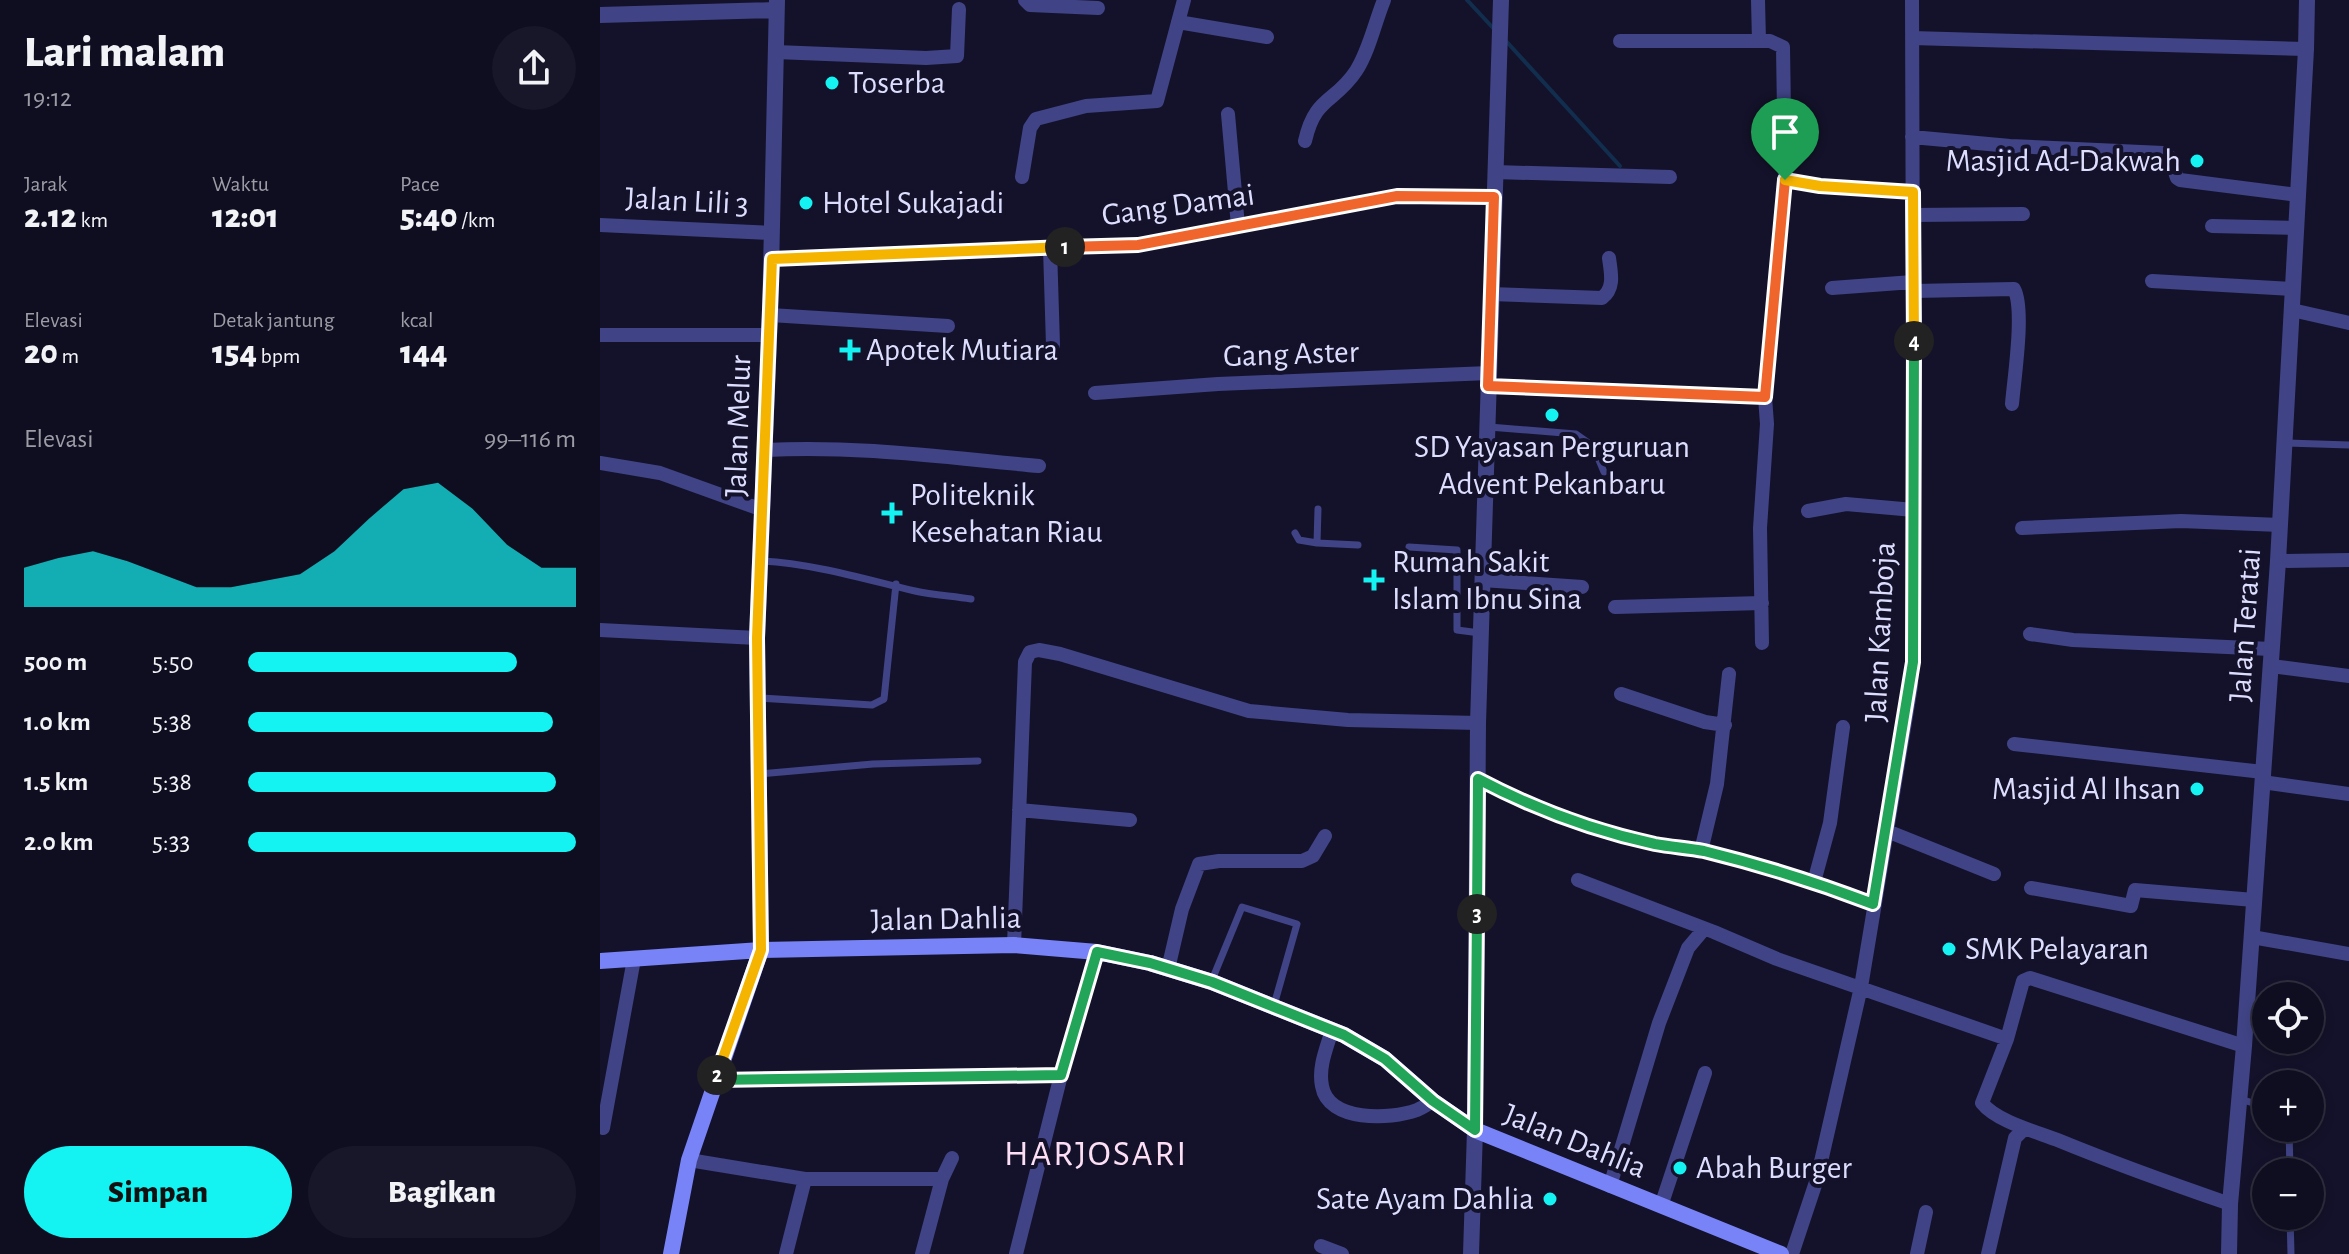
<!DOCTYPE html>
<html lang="id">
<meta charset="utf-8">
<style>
:root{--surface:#0f0e20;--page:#181729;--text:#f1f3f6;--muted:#9b9ca5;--line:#2f2e3e;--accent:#14f2f2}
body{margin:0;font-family:"Alegreya Sans",sans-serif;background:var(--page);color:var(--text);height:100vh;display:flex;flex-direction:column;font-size:30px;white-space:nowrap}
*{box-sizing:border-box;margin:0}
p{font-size:26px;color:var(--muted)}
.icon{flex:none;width:44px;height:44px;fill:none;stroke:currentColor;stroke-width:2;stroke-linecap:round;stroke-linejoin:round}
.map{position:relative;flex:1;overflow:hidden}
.drawer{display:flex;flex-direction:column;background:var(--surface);width:600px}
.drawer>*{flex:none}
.fabs{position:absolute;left:1652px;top:982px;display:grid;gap:16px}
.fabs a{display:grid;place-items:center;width:72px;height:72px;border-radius:50%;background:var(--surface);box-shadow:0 4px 12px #0003,0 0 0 2px var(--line);font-size:40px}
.pin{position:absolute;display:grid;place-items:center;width:68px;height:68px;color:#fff;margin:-82px -34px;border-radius:50% 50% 50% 0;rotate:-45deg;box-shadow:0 0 8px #0007}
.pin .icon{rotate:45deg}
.km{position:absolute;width:40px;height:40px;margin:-20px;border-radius:50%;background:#222;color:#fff;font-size:22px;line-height:40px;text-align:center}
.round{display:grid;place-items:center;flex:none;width:84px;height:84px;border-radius:42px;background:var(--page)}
.head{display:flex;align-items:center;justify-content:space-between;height:136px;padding:0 24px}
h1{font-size:44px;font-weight:800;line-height:60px}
.figures{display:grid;grid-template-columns:repeat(3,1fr);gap:12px;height:136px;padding:8px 24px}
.figures div{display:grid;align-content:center}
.figures b{font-size:34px;font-weight:800}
.figures small{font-size:22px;font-weight:400}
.figures p{font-size:22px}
.chart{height:224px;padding:16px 24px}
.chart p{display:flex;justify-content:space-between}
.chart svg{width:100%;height:144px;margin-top:8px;fill:var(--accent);opacity:.7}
.cta{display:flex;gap:16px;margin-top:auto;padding:16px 24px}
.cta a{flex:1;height:92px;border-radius:48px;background:var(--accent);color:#111;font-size:32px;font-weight:800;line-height:92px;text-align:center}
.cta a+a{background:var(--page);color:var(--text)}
ul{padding:0 24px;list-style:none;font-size:26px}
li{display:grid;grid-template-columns:128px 96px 1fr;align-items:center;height:60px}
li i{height:20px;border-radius:10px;background:var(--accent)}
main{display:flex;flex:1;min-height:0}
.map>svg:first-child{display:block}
</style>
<main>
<section class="drawer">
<div class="head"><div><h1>Lari malam</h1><p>19:12</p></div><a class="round"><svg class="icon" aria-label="share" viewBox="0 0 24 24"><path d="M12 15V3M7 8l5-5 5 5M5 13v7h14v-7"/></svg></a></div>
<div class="figures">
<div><p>Jarak</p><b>2.12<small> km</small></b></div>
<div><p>Waktu</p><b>12:01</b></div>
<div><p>Pace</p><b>5:40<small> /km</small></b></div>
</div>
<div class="figures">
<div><p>Elevasi</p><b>20<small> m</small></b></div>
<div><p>Detak jantung</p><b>154<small> bpm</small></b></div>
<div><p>kcal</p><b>144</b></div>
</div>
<div class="chart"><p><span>Elevasi</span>99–116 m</p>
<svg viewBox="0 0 160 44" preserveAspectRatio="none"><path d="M0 44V32L10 29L20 27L30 30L40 34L50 38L60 38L70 36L80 34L90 27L100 17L110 8L120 6L130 14L140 25L150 32L160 32V44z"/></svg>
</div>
<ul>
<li><b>500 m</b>5:50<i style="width:82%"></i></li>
<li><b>1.0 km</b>5:38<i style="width:93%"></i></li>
<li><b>1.5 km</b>5:38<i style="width:94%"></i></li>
<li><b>2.0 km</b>5:33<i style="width:100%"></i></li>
</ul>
<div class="cta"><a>Simpan</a><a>Bagikan</a></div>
</section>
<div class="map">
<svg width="1749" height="1254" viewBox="0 0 1749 1254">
<rect width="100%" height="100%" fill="#14122a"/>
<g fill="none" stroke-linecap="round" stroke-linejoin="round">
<path stroke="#122e4e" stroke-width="4" d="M867,0L894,29
M906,41L1020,166"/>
<path stroke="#404486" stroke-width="7" d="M889,427L976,434L993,446L1004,472
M1687,443L1749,445
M718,509L717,543L758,545
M695,533L699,540L717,543
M809,547L857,550V630L880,633
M162,561C215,564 264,579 315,591C333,595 353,596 371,599
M160,698L272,705L284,699L296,584
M159,774L273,764L378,761
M612,980L642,907L697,924L674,1005
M1640,1099L1666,1107
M1689,1128L1690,1172
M1690,1216L1691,1254"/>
<path stroke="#404486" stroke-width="14" d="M425,0L430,5L498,8
M1158,0L1159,41
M578,22L667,37
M1312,38L1706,49
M1020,41H1170L1183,47L1185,180L1165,397L1167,424L1160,528L1162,643
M176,52L326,58L357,56L359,9
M628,114L638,226
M1312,137L1410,146L1563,153C1575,157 1573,168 1577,178L1580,180L1698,195
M705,141C715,96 735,103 756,71C769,51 775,22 784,0
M895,172L1070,177
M422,177L430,128L436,119L486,106L557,101L584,0
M1185,180L1220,186L1313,192
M1313,215L1423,214
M0,225L172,233
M1612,226L1696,228
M450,248L453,345
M172,259L538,245L797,196L894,197
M1552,281L1693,289
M1232,288L1313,282
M1314,291L1414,289C1425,309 1414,379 1412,404
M891,294L1002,298C1015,288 1011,273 1009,258
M1692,310L1749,323
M170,315L348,326
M0,335H169
M888,386L1165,397
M495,393L618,384L889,373
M166,450C256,445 349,458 439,466
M0,463L60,473L163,510
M1208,511L1246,504L1314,510
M1422,528L1581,521L1680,525
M1678,561L1749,560
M882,580L982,587
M1015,607L1162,603
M0,630L157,638
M1430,634L1473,640L1671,649
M1671,666L1749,676
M1021,694L1105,722L1125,725
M1414,744L1663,772
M878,779C933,808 994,832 1055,844C1071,847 1088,848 1104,851C1161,865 1218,883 1273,904
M1662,782L1749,794
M419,810L530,820
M1287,831L1394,874
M1101,851L1117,784L1129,674
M978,880L1114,932L1177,959L1407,1039
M1214,882L1230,823L1243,727
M1431,888L1531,906L1535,890L1654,900
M1652,937L1749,954
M414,945L425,662L430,652L439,650L460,654L649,711L748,720L878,723
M568,969L582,909L599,864L619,861H702L713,856L725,836
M732,1030C727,1047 718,1067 722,1086C728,1122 790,1120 817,1110C822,1108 828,1104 833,1101
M116,1080L461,1075
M3,1128L34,959
M89,1160L205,1179H342
M1010,1186L1059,1023L1088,948L1104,929
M1630,1204C1572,1184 1516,1164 1460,1141C1438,1132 1397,1122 1382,1103L1407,1039L1423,981L1430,978L1644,1046
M1061,1206L1105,1073
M721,1246L742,1254
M186,1254L205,1179
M322,1254L342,1179L352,1158
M416,1254L461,1075L497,952
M1192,1254L1217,1179L1261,987L1311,686L1314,633L1312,0
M1317,1254L1326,1212
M1388,1254L1415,1138L1423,1130H1429"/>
<path stroke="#404486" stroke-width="16" d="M0,15L176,10
M161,950L157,638L170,315L177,0
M871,1254L875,1130L878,723L901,0
M1629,1254L1630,1204L1644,1046L1678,561L1706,49L1707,0"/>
<path stroke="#7983f8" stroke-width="16" d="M0,961L161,950L414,945L497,952L550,963L612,982L744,1035L785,1059L833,1101L875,1130L1181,1254
M71,1254L89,1160L161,950"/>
</g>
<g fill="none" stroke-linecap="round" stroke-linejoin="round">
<defs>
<path id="split-1" d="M465,247L538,245L797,196L894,197L888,386L1165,397L1185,180"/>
<path id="split-2" d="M117,1075L161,950L157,638L172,259L465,247"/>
<path id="split-3" d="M117,1075L116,1080L461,1075L497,952L550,963L612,982L744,1035L785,1059L833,1101L875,1130L877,914"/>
<path id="split-4" d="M877,914L878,779C933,808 994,831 1055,844C1071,847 1088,848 1104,851C1161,865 1218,883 1273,904L1313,662L1314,341"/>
<path id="split-5" d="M1185,180L1220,186L1313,192L1314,341"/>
</defs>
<use href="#split-1" stroke="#fff" stroke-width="16"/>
<use href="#split-2" stroke="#fff" stroke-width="16"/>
<use href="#split-3" stroke="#fff" stroke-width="16"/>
<use href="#split-4" stroke="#fff" stroke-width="16"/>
<use href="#split-5" stroke="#fff" stroke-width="16"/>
<use href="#split-1" stroke="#f0652b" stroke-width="10"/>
<use href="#split-2" stroke="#f5b400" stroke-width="10"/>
<use href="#split-3" stroke="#22a559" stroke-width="10"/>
<use href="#split-4" stroke="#22a559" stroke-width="10"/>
<use href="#split-5" stroke="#f5b400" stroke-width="10"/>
</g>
<g fill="#14f2f2" stroke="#14122a" stroke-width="3">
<circle cx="232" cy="83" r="8"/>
<circle cx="1597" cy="161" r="8"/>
<circle cx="206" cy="203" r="8"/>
<path d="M246 338h8v8h8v8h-8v8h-8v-8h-8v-8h8z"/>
<circle cx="952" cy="415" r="8"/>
<path d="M288 501h8v8h8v8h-8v8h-8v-8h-8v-8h8z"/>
<path d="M770 568h8v8h8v8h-8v8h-8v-8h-8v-8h8z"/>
<circle cx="1597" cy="789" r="8"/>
<circle cx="1349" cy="949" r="8"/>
<circle cx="1080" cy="1168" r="8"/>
<circle cx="950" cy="1199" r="8"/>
</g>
<g text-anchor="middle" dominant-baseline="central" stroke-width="8" stroke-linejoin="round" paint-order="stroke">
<g font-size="32" fill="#ddddfd" stroke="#14122a" text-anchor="start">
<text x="248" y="83">Toserba</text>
<text x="1581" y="161" text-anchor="end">Masjid Ad-Dakwah</text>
<text x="222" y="203">Hotel Sukajadi</text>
<text x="266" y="350">Apotek Mutiara</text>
<text x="952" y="447" text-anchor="middle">SD Yayasan Perguruan<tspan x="952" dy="37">Advent Pekanbaru</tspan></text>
<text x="310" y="495">Politeknik<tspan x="310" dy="37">Kesehatan Riau</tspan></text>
<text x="792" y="562">Rumah Sakit<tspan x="792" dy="37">Islam Ibnu Sina</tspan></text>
<text x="1581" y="789" text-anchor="end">Masjid Al Ihsan</text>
<text x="1365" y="949">SMK Pelayaran</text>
<text x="1096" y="1168">Abah Burger</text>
<text x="934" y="1199" text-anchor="end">Sate Ayam Dahlia</text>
</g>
<g font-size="32" fill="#ddddfd" stroke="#14122a">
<text transform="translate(87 201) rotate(3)">Jalan Lili 3</text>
<text transform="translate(578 205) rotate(-8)">Gang Damai</text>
<text transform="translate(691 354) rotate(-2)">Gang Aster</text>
<text transform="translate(138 426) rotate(-88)">Jalan Melur</text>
<text transform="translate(1645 625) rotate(-86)">Jalan Teratai</text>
<text transform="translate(1280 632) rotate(-87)">Jalan Kamboja</text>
<text transform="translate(346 919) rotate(-1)">Jalan Dahlia</text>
<text transform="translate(975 1141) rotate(22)">Jalan Dahlia</text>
</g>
<g font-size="36" letter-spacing="2" fill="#fddff5" stroke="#14122a">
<text x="496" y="1154">HARJOSARI</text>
</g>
</g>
</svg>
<div class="fabs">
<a><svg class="icon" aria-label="locate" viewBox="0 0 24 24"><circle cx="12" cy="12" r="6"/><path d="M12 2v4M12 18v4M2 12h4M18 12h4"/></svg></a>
<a>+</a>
<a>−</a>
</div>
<div class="pin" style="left:1185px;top:180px;background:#1e9e55"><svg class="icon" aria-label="arrive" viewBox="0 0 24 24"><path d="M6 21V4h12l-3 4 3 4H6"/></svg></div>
<b class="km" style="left:465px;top:247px">1</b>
<b class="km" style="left:117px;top:1075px">2</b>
<b class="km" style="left:877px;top:914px">3</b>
<b class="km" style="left:1314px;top:341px">4</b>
</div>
</main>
